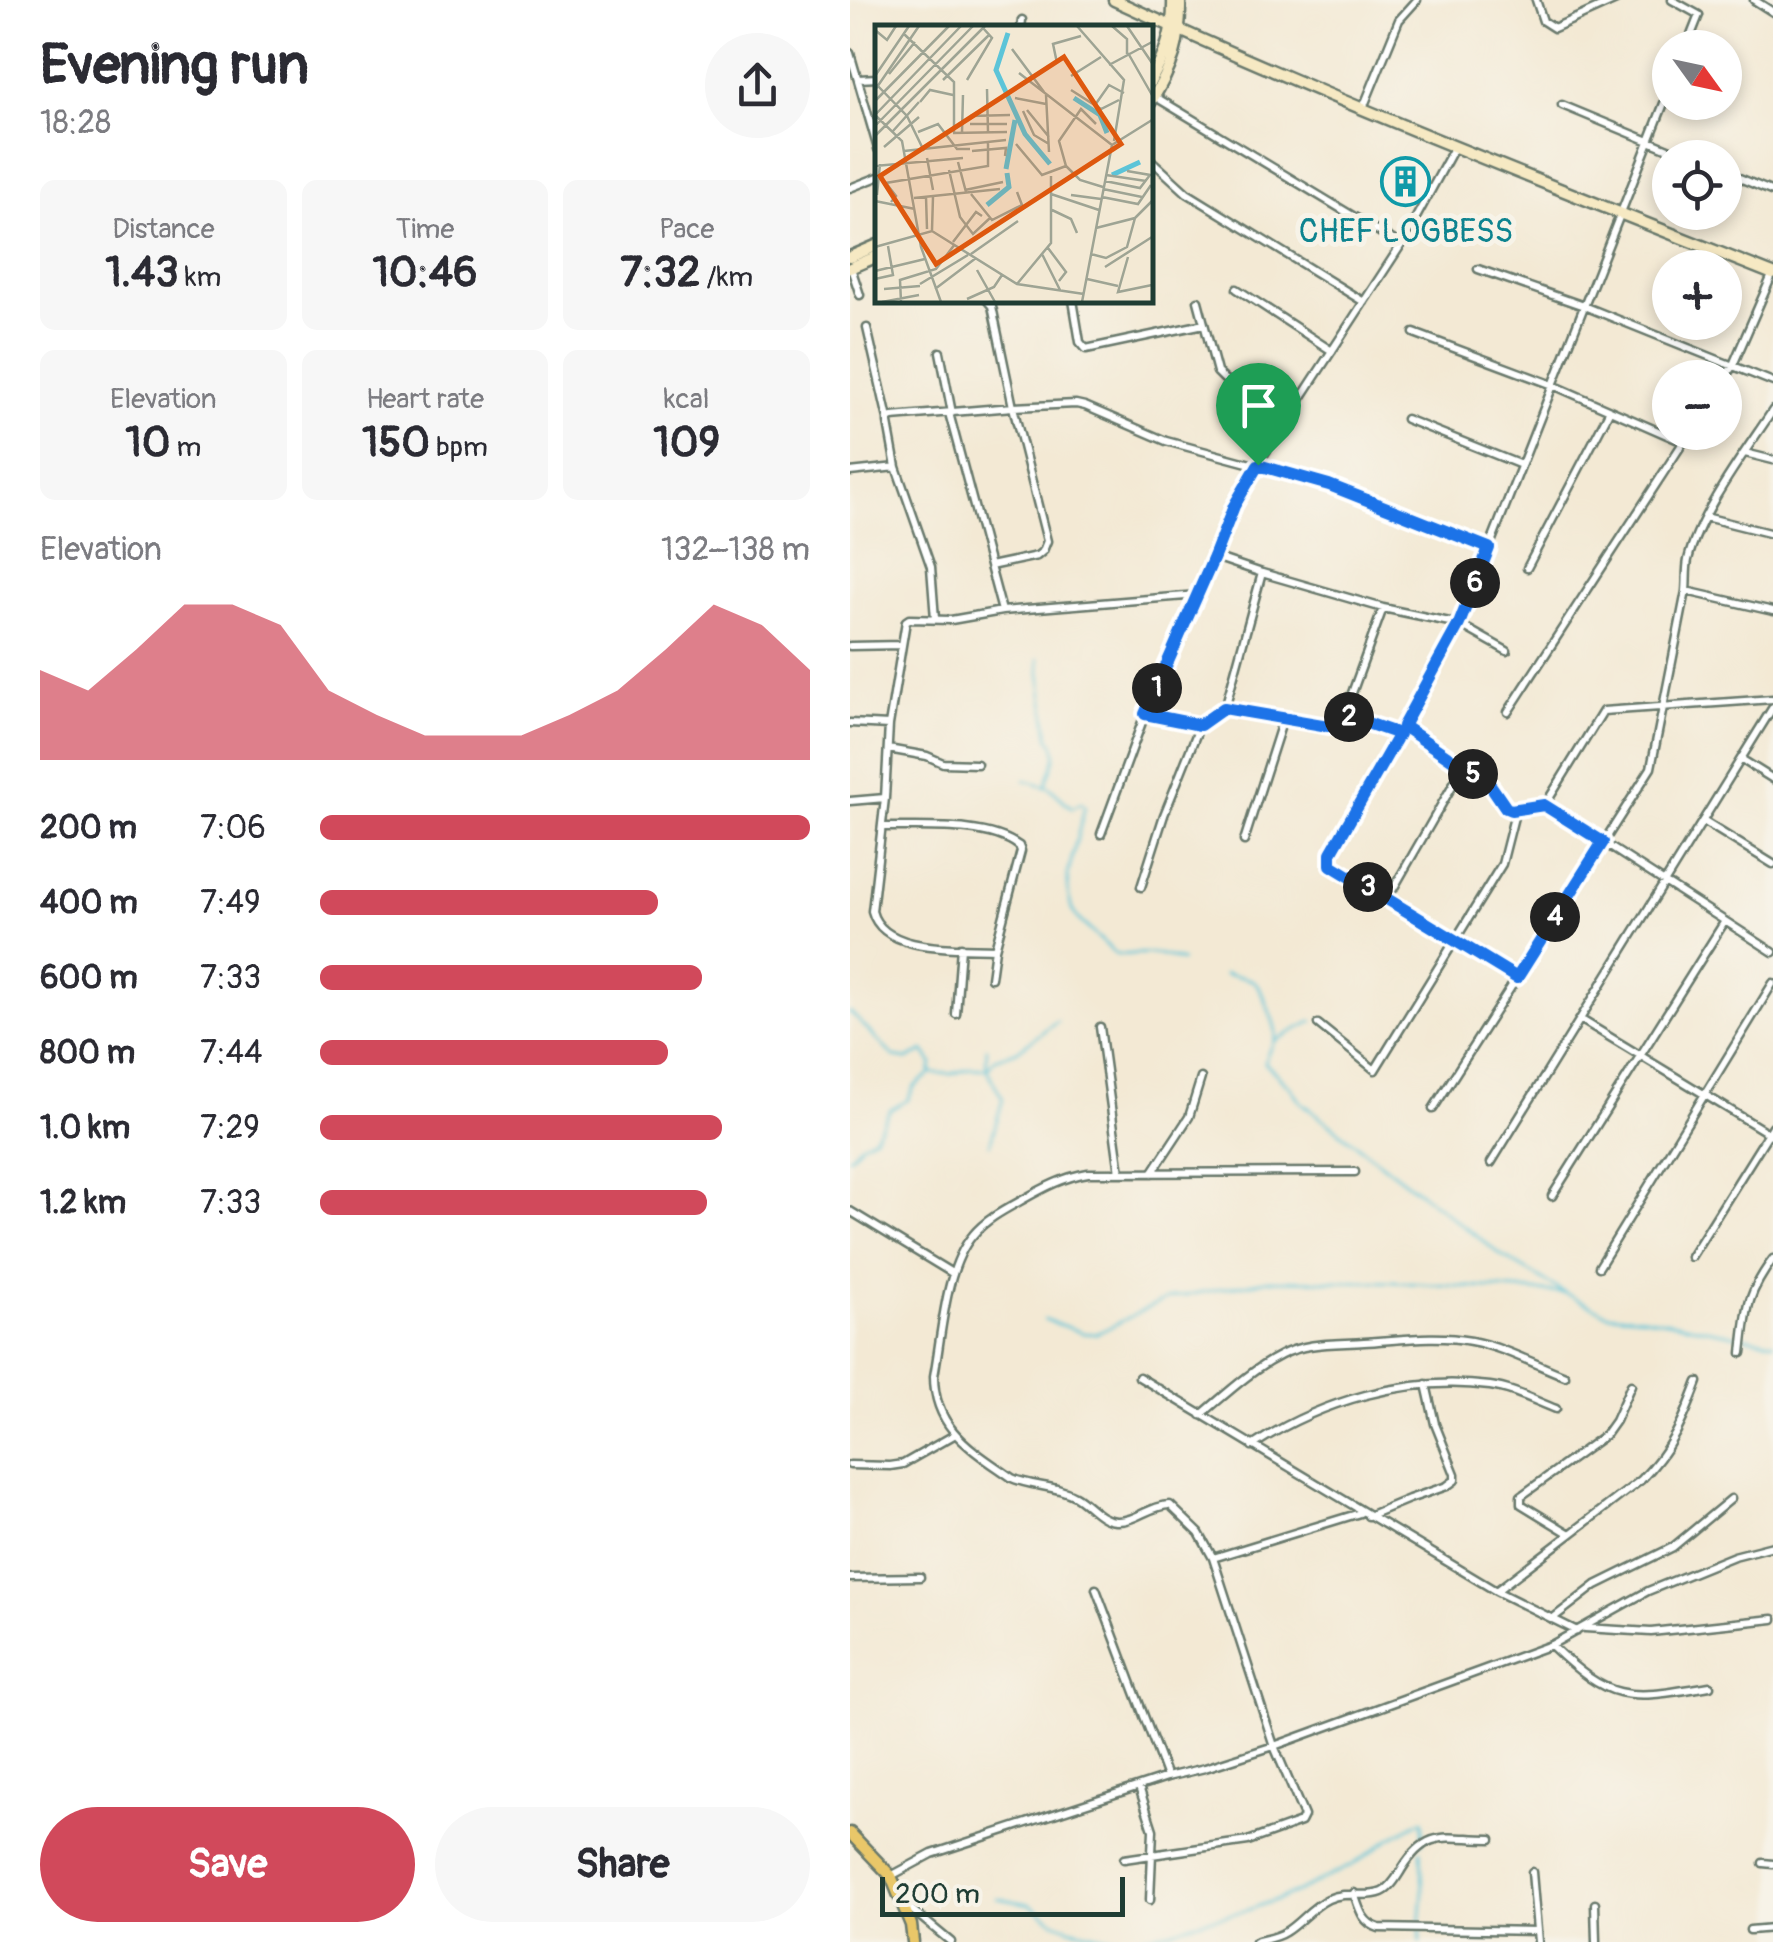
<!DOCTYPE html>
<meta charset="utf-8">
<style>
:root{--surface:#fff;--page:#f7f7f7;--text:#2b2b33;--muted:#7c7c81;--accent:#d1495b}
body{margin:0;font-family:Pangolin,sans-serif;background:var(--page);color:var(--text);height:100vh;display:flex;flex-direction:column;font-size:38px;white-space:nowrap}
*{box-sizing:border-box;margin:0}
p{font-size:32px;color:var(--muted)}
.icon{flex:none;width:55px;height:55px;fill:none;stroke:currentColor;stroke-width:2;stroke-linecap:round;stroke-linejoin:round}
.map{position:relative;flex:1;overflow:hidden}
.drawer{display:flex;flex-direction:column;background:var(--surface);width:850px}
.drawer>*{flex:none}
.needle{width:65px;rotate:123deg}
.controls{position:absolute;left:802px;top:30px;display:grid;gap:20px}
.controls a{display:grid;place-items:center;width:90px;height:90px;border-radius:50%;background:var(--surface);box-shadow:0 5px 15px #0003;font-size:50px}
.scale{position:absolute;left:30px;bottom:25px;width:245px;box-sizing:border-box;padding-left:10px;border:5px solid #1f3d34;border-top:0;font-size:28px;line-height:35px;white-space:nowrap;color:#1f3d34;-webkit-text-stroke:8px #f7f3e8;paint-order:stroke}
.pin{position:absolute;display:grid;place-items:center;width:85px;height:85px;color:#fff;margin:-102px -42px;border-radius:50% 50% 50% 0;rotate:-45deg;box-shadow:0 0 10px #0007}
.pin .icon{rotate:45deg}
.km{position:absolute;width:50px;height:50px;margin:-25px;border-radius:50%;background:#222;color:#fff;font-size:28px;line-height:50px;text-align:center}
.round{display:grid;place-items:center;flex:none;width:105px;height:105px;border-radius:52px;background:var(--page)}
.summary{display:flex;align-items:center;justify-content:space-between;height:170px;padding:0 40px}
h1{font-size:55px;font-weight:700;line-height:75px}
.metrics{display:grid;grid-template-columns:repeat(3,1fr);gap:15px;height:170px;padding:10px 40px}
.metrics div{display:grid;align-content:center;border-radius:15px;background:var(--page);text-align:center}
.metrics b{font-size:42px;font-weight:700}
.metrics small{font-size:28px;font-weight:400}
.metrics p{font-size:28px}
.chart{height:280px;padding:20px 40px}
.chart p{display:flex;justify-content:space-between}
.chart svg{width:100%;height:180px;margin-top:10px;fill:var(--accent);opacity:.7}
.action{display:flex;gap:20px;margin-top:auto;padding:20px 40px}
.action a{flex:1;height:115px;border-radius:60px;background:var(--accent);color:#fff;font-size:40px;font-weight:700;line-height:115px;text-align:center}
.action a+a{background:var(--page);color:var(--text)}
ul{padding:0 40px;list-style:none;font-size:32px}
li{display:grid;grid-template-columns:160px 120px 1fr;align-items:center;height:75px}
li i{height:25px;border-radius:12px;background:var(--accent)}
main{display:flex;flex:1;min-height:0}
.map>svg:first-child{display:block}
</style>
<main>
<section class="drawer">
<div class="summary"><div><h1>Evening run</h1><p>18:28</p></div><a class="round"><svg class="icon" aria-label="share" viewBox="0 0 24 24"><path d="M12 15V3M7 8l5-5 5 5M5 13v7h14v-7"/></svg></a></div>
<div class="metrics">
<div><p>Distance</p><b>1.43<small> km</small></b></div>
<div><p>Time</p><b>10:46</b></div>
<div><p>Pace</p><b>7:32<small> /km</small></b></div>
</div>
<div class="metrics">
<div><p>Elevation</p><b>10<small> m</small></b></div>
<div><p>Heart rate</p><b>150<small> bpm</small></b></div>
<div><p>kcal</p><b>109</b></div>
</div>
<div class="chart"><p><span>Elevation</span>132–138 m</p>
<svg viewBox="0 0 160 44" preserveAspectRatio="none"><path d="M0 44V22L10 27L20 17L30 6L40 6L50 11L60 27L70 33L80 38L90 38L100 38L110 33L120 27L130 17L140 6L150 11L160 22V44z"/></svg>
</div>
<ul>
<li><b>200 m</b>7:06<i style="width:100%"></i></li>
<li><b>400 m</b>7:49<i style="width:69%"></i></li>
<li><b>600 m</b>7:33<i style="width:78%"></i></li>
<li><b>800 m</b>7:44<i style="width:71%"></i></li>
<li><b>1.0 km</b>7:29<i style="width:82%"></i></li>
<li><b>1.2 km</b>7:33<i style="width:79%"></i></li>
</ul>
<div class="action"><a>Save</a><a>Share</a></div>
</section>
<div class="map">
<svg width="923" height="1942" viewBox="0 0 923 1942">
<rect width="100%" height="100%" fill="#f7f3e8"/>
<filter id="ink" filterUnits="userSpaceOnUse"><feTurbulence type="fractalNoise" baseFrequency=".01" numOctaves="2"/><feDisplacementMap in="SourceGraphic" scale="20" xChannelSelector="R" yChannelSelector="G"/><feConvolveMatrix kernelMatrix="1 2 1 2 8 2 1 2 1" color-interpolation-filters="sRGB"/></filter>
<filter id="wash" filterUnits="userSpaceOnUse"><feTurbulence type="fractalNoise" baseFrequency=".0048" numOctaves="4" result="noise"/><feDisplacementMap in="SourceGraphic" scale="40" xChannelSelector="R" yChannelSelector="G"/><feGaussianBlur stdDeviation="2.25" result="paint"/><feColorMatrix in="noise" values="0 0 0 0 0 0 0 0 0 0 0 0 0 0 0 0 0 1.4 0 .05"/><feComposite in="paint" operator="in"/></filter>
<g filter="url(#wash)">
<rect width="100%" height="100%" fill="#f3e9d4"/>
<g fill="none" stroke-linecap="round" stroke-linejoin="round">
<path stroke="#5cc4d8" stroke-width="2.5" d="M188,659L199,737C214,756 199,767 196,786
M175,780L199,787L222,808L231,803L235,806L218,874V893L222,910L229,920L267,955C293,953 306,951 332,961
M374,974C383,976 397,976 405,982C411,988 426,1025 426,1034C426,1046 415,1051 415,1063L440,1087L451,1102L654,1257L715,1293L758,1314L795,1317L923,1342
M0,1012L44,1057L57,1059L74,1051L82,1063L80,1074L64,1087L58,1100L40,1110L24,1137L12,1143L0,1157
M425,1041L463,1021
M82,1073L102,1074L121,1068L136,1069L137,1048
M140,1144L153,1099C147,1089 142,1079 137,1069L145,1059L167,1051L207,1021
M194,1319L233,1333L246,1334L316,1299L419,1280L543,1282L714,1293
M572,1843L573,1821
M571,1851L573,1891L570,1927L571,1942
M147,1898L180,1904L202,1920L220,1928L261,1937L281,1938L321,1931L341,1923L398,1910L447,1892L504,1864L537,1840L573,1820"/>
</g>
</g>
<g filter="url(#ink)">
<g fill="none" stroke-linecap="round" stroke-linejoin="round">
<defs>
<path id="minor" d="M686,0L693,21L704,28L766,0
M822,0L849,15L836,48
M904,0L923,12
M171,28L172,20
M0,53L28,149
M8,79L28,78
M304,96L551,245
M712,105L840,158
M513,108L549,20L567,0
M300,159L337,193L514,302
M875,172L923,192
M0,188L28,177
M1,268L10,295
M628,269L734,306L923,382
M387,289L482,351
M137,300L142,306L163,407L197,541L193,551L187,556L140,566
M223,300L230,342L236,349L354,324
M348,301L367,372L374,379L438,418
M17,328L38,419
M564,333L703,385L833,442
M90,352L102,413
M875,378L883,365L923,273
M99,413L152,611
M556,419L671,465
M895,453L923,460
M0,472L46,467
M855,517L923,534
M365,557L412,573L533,608L609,624L657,651
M677,568L760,410
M836,591L923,611
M85,619L81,567L46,467L38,423V419L42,417L163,407L226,404L235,406L316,441L479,485L639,548
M0,646L52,645
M375,708L478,726L485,725L494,715L533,608
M658,712L840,432
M295,714L350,725
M494,715L549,734
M0,723L39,725
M553,726L641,786L656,808L661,810L695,805L923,952
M38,749L77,756L93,763L127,764
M891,759L923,779
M0,801L35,798
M695,805L753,711L923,699
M853,821L923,864
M32,827C72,828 137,822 169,846L171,851L145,949L141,978
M251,834L295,714L391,490L551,245L604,148
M394,841L433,719
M291,887L314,815L350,725L375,708L412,573
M538,898L613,767
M145,949C110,947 33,954 22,911L35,798L39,725L56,621L59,619L101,620L152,611L348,595
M667,977L538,898L484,868L480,859L481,853L609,624L820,88
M106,1014L111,947
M730,1019L923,1136
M468,1024L525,1070L652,864L666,809
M250,1027L270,1173
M583,1109L801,768L836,591C837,581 836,570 838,560C849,513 896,451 923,410
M641,1163L923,707
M302,1173L339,1117L351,1078
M702,1196L875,921
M0,1211L102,1273
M841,1257L923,1126
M749,1267L923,983
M892,1353C897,1308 896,1296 923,1259
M289,1377L646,1591L727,1631
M351,1415C376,1394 401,1370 431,1355C456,1342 486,1344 514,1342C549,1340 586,1334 621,1341C653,1347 684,1364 715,1376
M402,1446C470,1401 558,1375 640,1386C663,1389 685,1401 706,1409
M0,1465L40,1466L53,1464L104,1435
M518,1516L559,1499L597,1486L605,1480V1474L585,1424L576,1384
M720,1534L671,1504V1496L755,1435L765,1421L781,1385
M363,1558L510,1513
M0,1578L70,1577
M246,1589L317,1777
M646,1591L791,1480C821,1449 833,1422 848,1382
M702,1619L746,1585L823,1547L881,1499
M735,1628L801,1632L923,1619
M701,1645C763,1705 779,1699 860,1686
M289,1787L303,1830L300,1900
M274,1859L398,1841L451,1822L454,1816L424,1746L363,1558L349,1533L320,1505C301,1505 285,1522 266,1521C249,1520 239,1504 225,1496C206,1485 182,1487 162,1478C123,1450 84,1430 84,1376C92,1334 95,1267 123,1235C136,1219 156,1209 174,1199C195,1187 214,1177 238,1173L505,1172
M913,1863L923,1864
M682,1872L688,1942
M41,1876L82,1854L317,1777L355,1768L424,1746L701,1645L798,1591L884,1556L923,1546
M504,1893C509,1908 512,1923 529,1928L687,1931
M55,1904L101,1942
M745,1904L746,1942
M900,1930L923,1928
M405,1942C415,1939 426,1938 435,1932C450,1923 461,1907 478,1899C498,1890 516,1899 532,1892C541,1888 547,1877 552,1869C578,1827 597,1839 641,1839"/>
<path id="secondary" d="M264,0C480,100 702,186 923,274
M300,82C315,56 324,31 323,0
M300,103C323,67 331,42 330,0
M0,257L28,245
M0,268L28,256"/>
<path id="primary" d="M0,1833L41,1876L61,1925L63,1942"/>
</defs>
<use href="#minor" stroke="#69796c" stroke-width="11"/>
<use href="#secondary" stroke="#69796c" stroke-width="15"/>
<use href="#primary" stroke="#69796c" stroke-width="15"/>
<use href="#minor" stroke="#fff" stroke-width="6"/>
<use href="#secondary" stroke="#f6e9c3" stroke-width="10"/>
<use href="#primary" stroke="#e9c769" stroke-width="10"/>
</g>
</g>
<g fill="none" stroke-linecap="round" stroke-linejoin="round" filter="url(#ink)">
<defs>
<path id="route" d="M408,465L479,485L639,548L609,624L553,726L641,786L656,808L661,810L694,805L753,842L667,978L481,865V853L549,734L494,715L485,725L478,726L374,708L350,725L295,714L364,557L384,506Z"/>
</defs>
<use href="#route" stroke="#fff" stroke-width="20"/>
<use href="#route" stroke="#1a73e8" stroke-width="12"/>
</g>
<defs>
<symbol id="building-ring" viewBox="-11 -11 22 22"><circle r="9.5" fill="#f7f3e8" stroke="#0f9aa8" stroke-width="1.5"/><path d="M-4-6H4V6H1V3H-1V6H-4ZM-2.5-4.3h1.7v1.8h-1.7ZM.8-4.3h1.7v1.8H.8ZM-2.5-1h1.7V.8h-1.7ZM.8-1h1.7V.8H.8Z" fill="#0f9aa8"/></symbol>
</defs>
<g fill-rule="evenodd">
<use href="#building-ring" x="528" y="154" width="55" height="55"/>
</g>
<g text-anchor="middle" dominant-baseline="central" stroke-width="10" stroke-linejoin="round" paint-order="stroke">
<g font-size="32" fill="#0d838f" stroke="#f7f3e8">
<text x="556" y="232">CHEF LOGBESS</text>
</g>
</g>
<g transform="translate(25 25)">
<rect width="278" height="278" fill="#f3e9d4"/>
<path fill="none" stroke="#5cc4d8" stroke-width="5" d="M133,8L121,45L150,109L175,139M199,73L225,90L232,108M131,144L140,95M237,150L265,137M112,180L134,162L132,148"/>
<path fill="none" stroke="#9ea494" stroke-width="2.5" d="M202,1L249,55L239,116M237,1L252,14V29M252,1L277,38M0,5L12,15L21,1M29,9L79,57V108M137,24L169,67M253,28L277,70M182,38L178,19L206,11M234,40L277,17M144,48L237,120M14,49L40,17M0,51L34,1M196,51L226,32M68,55L114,10M92,55L117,13L108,3M0,58L32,91L49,126M112,64L113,107M0,65L44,1M196,65L226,84L244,75M171,70L174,127M140,73L171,79M0,76L74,1M45,77L55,65L78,70M220,80L234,60L249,68M152,85L174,112M148,86L159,110L174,119M0,90L86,1M0,90L27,116L46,222L66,277M95,91L135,90M95,99H132M221,99L206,84L184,116L191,141L205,155L228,162M0,101L98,1M18,106L44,77M43,107L63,99L82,124H95M87,107L88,70M78,108L132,107M0,111L110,1M141,119L167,150L191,141M9,122L44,92M29,126L131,115M97,126L131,123L130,131M52,133L58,165M83,137L91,167M0,141L88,133M74,145L85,192L98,209L115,193M231,150L271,156M230,156L265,163L275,150L252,146M228,164L267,172M90,165L128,157M96,169L117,195L147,180L142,167M176,169L224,185M2,170L5,139M196,170L226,174M51,172L52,204M227,172L263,179L276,160M39,173L125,164M0,176L40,184M16,177L21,171L11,158L113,141V116M177,185L196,194L202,208M221,203L260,193L277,176M57,205L58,172M78,217L101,187L107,191M0,222L57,206L142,259L209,269M173,223L191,247L184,256M96,229L143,196M167,229L185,265M216,229L231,233L252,222L260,193M253,232L243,267L277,260M230,242L277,212M102,245L120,277M0,246L50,234M0,254L18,250L13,221M212,254L243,261M45,259L93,230M142,259L176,218V151M9,264L45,261M60,264L101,233M92,274L119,262L127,250M7,277L44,270M26,277L25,255L61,244L80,219M207,277L237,120L277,95"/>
<path fill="#de580e" fill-opacity="0.15" stroke="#de580e" stroke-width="5" d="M189,32L246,119L61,239L5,151Z"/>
<rect width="278" height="278" fill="none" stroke="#1f3d34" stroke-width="5"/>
</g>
</svg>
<div class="controls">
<a><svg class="needle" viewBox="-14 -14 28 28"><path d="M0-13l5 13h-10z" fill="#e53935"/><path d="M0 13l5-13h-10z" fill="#7c7c81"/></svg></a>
<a><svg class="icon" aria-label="locate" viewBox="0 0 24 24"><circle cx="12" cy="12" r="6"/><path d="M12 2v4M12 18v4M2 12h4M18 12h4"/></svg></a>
<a>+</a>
<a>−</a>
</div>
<div class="scale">200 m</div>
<div class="pin" style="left:408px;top:465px;background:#1e9e55"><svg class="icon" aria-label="arrive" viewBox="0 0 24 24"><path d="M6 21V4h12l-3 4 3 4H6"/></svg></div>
<b class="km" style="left:307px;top:688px">1</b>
<b class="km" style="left:499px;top:717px">2</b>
<b class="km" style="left:518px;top:887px">3</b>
<b class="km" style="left:705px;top:917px">4</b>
<b class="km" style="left:623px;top:774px">5</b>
<b class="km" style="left:625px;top:583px">6</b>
</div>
</main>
